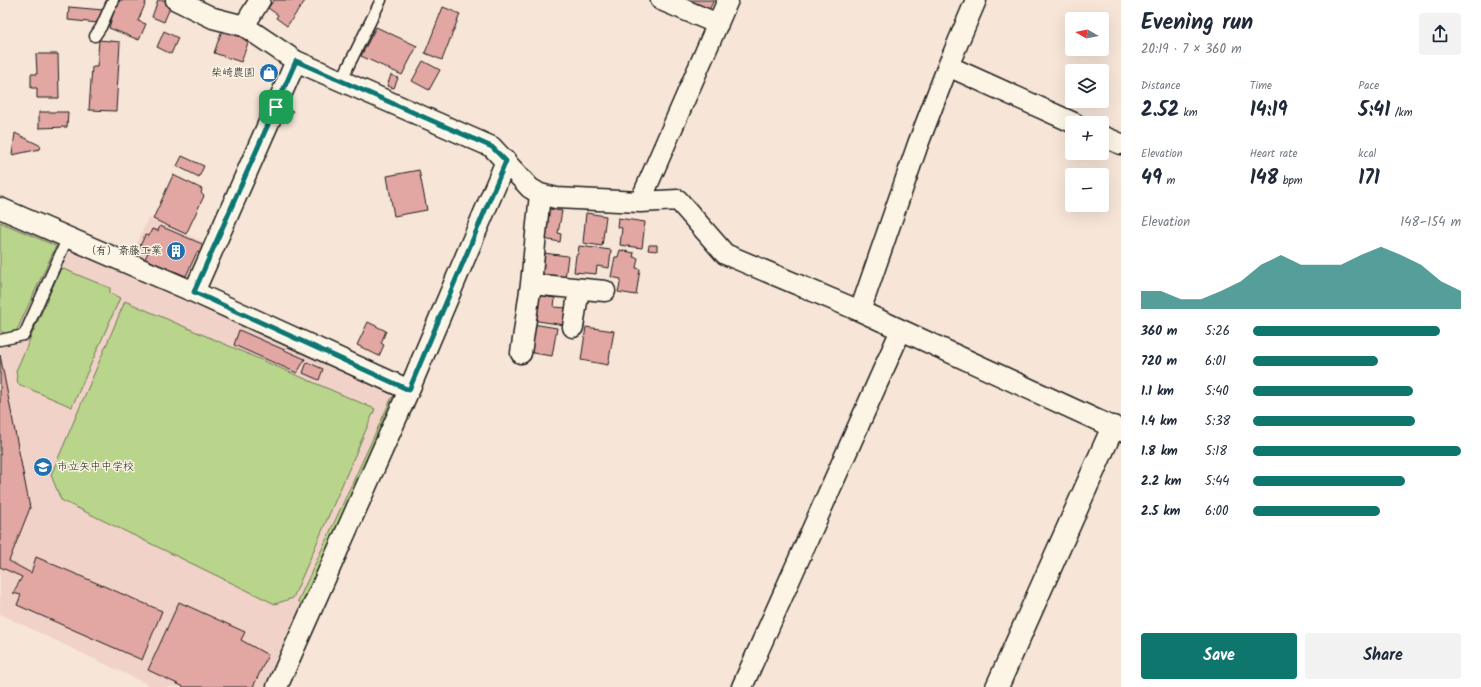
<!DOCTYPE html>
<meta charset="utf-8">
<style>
:root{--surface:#fff;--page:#f2f2f3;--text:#1f2937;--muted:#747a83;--accent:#0f766e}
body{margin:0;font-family:Kalam,"Klee One",sans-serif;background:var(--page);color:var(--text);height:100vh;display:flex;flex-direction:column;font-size:15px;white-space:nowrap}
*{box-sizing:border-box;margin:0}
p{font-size:13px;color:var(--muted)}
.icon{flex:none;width:22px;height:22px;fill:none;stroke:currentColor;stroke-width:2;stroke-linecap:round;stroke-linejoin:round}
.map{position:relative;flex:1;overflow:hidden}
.panel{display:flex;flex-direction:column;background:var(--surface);width:360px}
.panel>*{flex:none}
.needle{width:26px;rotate:279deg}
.buttons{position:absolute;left:1065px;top:12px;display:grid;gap:8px}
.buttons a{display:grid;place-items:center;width:44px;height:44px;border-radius:4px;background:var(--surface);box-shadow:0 4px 16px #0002;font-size:20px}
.pin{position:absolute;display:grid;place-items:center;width:34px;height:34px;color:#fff;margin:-17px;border-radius:8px;box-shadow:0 2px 6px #0006}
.round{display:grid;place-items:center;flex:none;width:42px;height:42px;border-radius:4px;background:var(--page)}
.summary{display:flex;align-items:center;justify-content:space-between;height:68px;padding:0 20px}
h1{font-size:22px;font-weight:600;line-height:30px}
.metrics{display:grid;grid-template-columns:repeat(3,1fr);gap:6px;height:68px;padding:4px 20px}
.metrics div{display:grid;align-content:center}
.metrics b{font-size:20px;font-weight:600}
.metrics small{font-size:11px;font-weight:400}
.metrics p{font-size:11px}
.chart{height:112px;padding:8px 20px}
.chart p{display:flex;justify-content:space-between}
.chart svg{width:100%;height:72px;margin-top:4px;fill:var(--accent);opacity:.7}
.button{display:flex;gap:8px;margin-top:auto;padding:8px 20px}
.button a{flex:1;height:46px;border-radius:4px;background:var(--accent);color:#fff;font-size:16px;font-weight:600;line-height:46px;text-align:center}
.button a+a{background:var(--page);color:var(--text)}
ul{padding:0 20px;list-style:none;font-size:13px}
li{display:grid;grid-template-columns:64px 48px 1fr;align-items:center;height:30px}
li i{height:10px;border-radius:5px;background:var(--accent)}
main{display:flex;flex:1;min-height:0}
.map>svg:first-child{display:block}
</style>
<main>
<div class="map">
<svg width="1121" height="687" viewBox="0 0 1121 687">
<rect width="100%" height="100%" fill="#f7e5d8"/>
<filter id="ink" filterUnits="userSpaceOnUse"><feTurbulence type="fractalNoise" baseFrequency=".025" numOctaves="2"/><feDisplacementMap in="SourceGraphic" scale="8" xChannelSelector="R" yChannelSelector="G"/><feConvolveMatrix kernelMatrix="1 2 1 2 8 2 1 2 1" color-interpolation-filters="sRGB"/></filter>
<g filter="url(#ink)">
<path fill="#f1d2c8" d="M0,216L393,391L395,397L264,687H153L0,614Z
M148,218L211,245L187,284L131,257Z"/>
<path fill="#b9d48b" stroke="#6a7854" d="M0,222L56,246L17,330L6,334L0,331Z
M61,268L110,288V293L120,298L72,407L18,384L16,371Z
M125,301L375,409L293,598L275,604L61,500L51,475Z
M392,397L396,400L303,605L298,601Z"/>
<path fill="#e2a7a3" stroke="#1c1c1c" d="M120,0H142L146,2L138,21L146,24L139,40L109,28L115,6L118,7Z
M158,0H164L172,3L164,22L152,17Z
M274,0H304L305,1L287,26L276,18L278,15L268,8Z
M687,0H714L709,10Z
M69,7L103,10L98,23L68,20Z
M443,7L460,14L442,60L425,53Z
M376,27L417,46L402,75L361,56Z
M222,30L249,40L241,62L214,53Z
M164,31L178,38L171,54L157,47Z
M99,40L120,42L116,111L89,110L92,67H97Z
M36,54H58L59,98H37V88H31V74H37Z
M423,61L440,70L429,90L412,81Z
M391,75L398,78L394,88L387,86Z
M288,109L293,111L288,122L283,120Z
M39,112H68L67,127L39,128Z
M15,133L41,146L40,149L12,155Z
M182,156L204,166L199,177L177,166Z
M419,170L427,210L394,216L387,176Z
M173,175L202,189L201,193L204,196L186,234L153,219Z
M543,208L562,211L558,233L561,234L560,242L538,238Z
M586,213L606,216L602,246L583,243Z
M618,218L645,222L642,248L620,245L622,228L617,227Z
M160,226L207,246L203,255L197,252L186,276L145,259L149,250L140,246L145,235L149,236L152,229L158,231Z
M649,245H657V251L648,250Z
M579,246L611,250L609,268L597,266L596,274L574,272L576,255L578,254Z
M620,250L634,253L633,257L638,258L636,268L640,269L636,295L618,292L621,279L611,277L615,257H618Z
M543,253L568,256L565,279L539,276Z
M540,293L549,294L548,297L555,298L554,307L567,308L565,325L531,320L534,296L539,297Z
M368,322L386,331L381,343L384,345L379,356L357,345Z
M533,324L557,328L552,356L527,352Z
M586,327L614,331L608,365L581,360Z
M239,330L305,359L297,373L234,345Z
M0,355L30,508L9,561L31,573L36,557L162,611L142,660L17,605L21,595L13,593L22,577L0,567Z
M307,362L323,369L319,380L303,373Z
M179,602L245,632L241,640L268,655L253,687H184L148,670Z"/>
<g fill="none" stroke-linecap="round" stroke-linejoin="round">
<defs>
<path id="service" d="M95,36L101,27L113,0
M341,81L381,0
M0,340L24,335L68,237"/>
<path id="minor" d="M176,0L213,18L244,26L296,61L492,147L530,188L540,194L556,198L640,202L678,200L725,254L860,311L1121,431
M661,0L718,24
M244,26L260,0
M948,66L1074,123
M1102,136L1121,144
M640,202L728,0
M0,208L194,292L409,390
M531,284L605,291
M194,292L296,61
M860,311L918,144L948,66L976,0
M573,327L579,289
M521,353L531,284L540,194
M277,687L409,390L506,161
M742,687L901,330"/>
<path id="tertiary" d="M997,687L1113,427"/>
</defs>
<use href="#service" stroke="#1c1c1c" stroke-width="13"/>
<use href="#minor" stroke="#1c1c1c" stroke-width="23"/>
<use href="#tertiary" stroke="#1c1c1c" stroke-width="25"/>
<use href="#service" stroke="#fcf5e5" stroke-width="10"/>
<use href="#minor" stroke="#fcf5e5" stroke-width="20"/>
<use href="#tertiary" stroke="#fcf5e5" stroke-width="22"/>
</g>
</g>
<g fill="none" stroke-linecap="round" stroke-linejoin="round" filter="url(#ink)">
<defs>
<path id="route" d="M296,61L492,147L506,161L409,390L194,292Z"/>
</defs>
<use href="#route" stroke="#fff" stroke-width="8"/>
<use href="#route" stroke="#0f766e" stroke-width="5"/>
</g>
<defs>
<symbol id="shop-disc" viewBox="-11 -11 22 22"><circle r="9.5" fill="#1f6fb2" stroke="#fcf5e5"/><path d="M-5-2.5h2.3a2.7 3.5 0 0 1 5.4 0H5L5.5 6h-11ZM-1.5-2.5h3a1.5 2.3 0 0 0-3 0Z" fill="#fff"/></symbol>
<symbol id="building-disc" viewBox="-11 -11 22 22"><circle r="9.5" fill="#1f6fb2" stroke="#fcf5e5"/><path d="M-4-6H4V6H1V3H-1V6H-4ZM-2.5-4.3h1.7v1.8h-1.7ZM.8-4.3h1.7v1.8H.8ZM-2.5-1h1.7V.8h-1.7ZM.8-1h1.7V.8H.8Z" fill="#fff"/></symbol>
<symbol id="school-disc" viewBox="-11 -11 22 22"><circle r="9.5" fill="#1f6fb2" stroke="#fcf5e5"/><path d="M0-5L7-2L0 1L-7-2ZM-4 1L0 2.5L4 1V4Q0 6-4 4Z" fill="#fff"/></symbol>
</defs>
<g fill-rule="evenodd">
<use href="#shop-disc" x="258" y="62" width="22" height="22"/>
<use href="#building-disc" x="165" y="240" width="22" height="22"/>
<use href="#school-disc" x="32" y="456" width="22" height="22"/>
</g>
<g text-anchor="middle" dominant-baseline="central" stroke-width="3" stroke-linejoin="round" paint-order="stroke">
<g font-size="11" fill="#1c1c1c" stroke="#fcf5e5" text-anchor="end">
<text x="255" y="73">柴崎農園</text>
<text x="162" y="251">（有）斎藤工業</text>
<text x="57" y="467" text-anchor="start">市立矢中中学校</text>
</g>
</g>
</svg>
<div class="buttons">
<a><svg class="needle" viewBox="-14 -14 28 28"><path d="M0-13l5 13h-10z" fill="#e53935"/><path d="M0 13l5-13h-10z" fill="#747a83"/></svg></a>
<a><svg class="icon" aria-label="layers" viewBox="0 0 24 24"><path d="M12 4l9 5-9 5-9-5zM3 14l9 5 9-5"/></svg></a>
<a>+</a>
<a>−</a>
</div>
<div class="pin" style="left:276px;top:107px;background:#1e9e55"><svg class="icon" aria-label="arrive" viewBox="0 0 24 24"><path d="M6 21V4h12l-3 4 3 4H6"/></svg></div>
</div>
<section class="panel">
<div class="summary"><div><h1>Evening run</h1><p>20:19 · 7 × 360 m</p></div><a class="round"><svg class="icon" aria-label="share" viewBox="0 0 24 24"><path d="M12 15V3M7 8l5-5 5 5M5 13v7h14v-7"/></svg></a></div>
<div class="metrics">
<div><p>Distance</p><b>2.52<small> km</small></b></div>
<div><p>Time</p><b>14:19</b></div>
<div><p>Pace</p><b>5:41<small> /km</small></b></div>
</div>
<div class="metrics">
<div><p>Elevation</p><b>49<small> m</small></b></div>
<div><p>Heart rate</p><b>148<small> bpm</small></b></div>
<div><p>kcal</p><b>171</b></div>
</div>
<div class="chart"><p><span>Elevation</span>148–154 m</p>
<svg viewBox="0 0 160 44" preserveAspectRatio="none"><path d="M0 44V33L10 33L20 38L30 38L40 33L50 27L60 17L70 11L80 17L90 17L100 17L110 11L120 6L130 11L140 17L150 27L160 33V44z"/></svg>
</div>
<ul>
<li><b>360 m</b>5:26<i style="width:90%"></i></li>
<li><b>720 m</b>6:01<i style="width:60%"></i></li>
<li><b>1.1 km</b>5:40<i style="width:77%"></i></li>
<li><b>1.4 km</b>5:38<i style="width:78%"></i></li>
<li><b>1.8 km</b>5:18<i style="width:100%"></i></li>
<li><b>2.2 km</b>5:44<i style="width:73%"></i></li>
<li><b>2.5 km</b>6:00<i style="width:61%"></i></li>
</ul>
<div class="button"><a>Save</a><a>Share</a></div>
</section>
</main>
